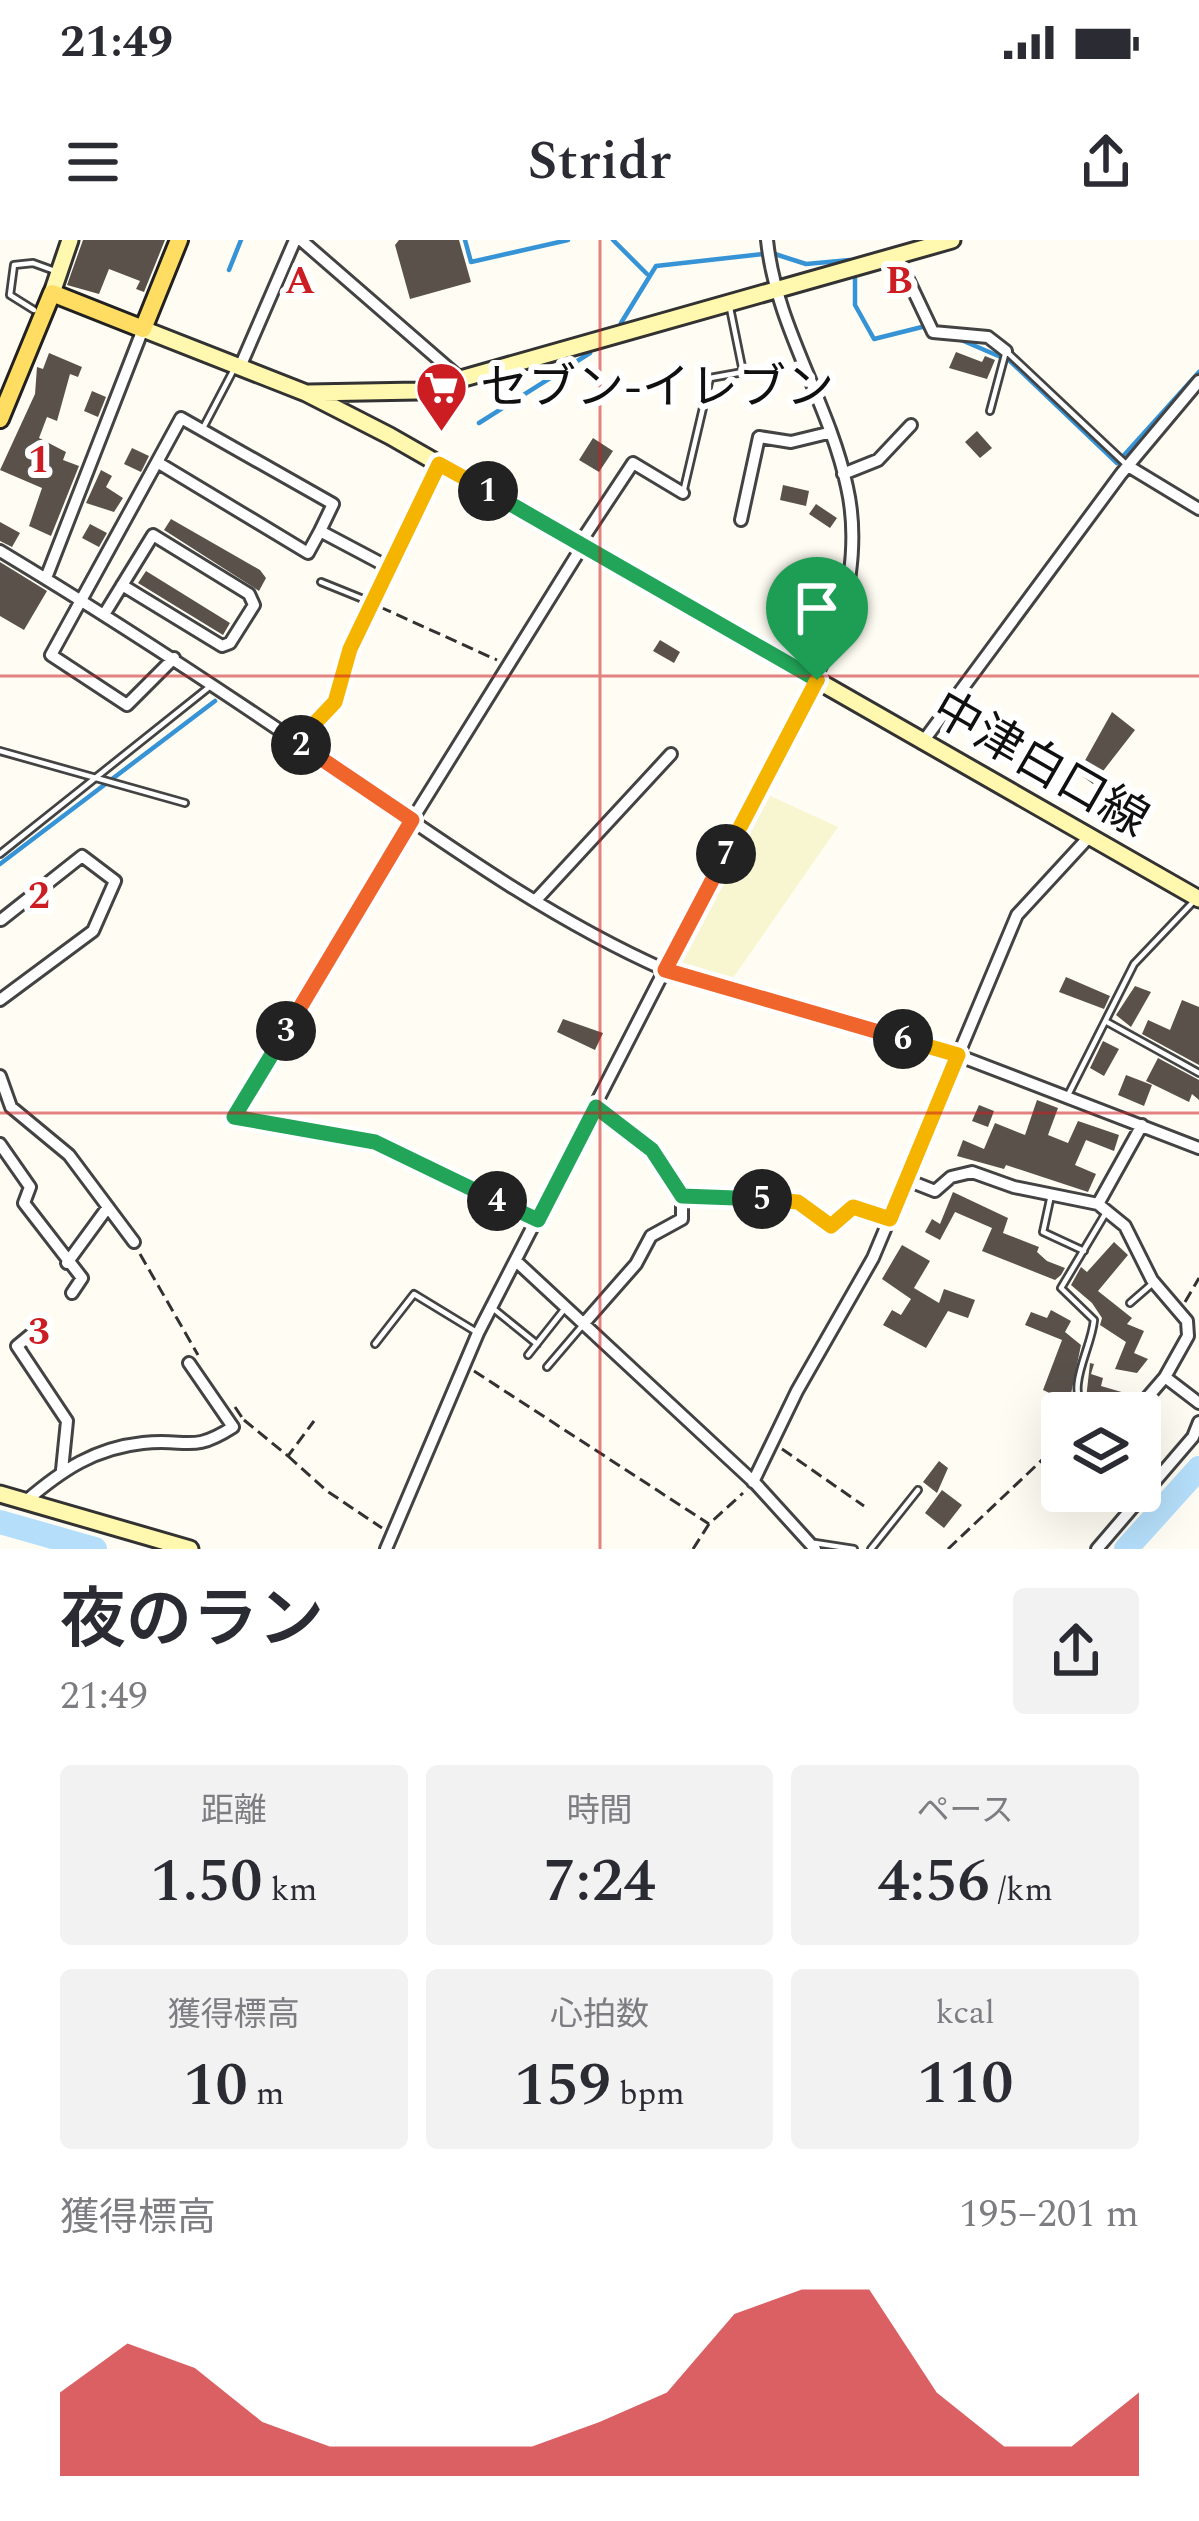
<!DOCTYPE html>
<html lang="ja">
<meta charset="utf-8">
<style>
:root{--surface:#fff;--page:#f2f2f3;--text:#2b2b33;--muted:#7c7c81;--accent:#cb1d22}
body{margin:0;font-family:Spectral,"Noto Sans JP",serif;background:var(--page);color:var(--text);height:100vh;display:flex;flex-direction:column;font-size:45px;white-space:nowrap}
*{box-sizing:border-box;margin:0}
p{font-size:39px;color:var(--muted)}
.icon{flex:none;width:66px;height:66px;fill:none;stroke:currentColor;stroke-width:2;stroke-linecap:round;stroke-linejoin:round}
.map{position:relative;height:1309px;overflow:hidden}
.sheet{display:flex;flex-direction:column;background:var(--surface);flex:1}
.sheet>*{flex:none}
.buttons{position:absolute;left:1041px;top:1152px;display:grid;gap:24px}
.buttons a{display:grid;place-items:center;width:120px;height:120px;border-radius:12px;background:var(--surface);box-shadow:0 12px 48px #0002;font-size:60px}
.pin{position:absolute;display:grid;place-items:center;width:102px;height:102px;color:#fff;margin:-123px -51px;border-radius:50% 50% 50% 0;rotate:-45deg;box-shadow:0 0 12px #0007}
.pin .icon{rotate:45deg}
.km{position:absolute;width:60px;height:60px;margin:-30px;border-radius:50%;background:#222;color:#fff;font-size:33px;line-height:60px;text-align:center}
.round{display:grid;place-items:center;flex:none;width:126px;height:126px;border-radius:12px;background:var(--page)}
.head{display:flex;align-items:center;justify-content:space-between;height:204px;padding:0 60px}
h1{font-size:66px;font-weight:600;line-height:90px}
.figures{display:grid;grid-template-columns:repeat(3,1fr);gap:18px;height:204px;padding:12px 60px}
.figures div{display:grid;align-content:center;border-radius:12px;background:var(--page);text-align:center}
.figures b{font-size:60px;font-weight:600}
.figures small{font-size:33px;font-weight:400}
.figures p{font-size:33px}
.chart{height:336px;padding:24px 60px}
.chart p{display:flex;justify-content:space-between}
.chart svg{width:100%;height:216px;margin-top:12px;fill:var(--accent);opacity:.7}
.status{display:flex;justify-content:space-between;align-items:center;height:84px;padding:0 60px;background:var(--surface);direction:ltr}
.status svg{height:33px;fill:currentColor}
header{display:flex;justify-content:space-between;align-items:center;height:156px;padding:0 60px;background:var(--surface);font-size:54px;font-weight:600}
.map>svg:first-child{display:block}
</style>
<div class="status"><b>21:49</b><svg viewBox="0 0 49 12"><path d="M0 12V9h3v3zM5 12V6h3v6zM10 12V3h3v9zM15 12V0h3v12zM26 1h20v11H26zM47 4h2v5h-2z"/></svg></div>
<header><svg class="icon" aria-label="menu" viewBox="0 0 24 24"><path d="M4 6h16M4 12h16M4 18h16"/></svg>Stridr<svg class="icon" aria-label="share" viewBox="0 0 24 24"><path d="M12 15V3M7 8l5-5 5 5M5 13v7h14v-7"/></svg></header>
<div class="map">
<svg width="1199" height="1309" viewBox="0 0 1199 1309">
<rect width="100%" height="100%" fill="#fffdf3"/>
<path fill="#f8f5d1" d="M766,554L838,587L733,738L677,721Z"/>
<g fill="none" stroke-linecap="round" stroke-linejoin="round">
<path stroke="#3693d6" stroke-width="4.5" d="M465,0L471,22L568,0
M613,0L647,34
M775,14L806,24L850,20
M229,30L241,0
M855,38V65L874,99L926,86
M621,83L656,26L763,14
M959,99L1010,121L1117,223L1199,132
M479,183L590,113
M0,624L215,461"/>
<path stroke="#b4defa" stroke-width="24" d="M0,1282L95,1309
M1126,1309L1199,1228"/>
</g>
<path fill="#5a514b" d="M83,0H165L144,52L136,49L140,41L109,29L99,54L67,45Z
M399,0H459L471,42L410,59L395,5Z
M956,112L982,122L985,116L995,120L987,139L949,128Z
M49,113L82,127L78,137L70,134L57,181L47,177L39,198L66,212L63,220L79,226L51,296L29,286L42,248L0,230L35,154L37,127L43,129Z
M92,151L106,157L98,177L84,171Z
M977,191L992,208L980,218L965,202Z
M593,198L613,211L599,232L579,220Z
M132,208L149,216L141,232L124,224Z
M101,230L112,236L106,247L123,258L114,272L86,263Z
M783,245L809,251L806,266L780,260Z
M816,264L837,278L830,288L809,274Z
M171,279L260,330L266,338L259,351L164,290Z
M0,282L20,293L12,307L0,301Z
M90,284L107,293L99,307L82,298Z
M0,322L47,351L24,390L0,376Z
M146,331L230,383L223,395L138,343Z
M660,400L680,412L674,423L653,411Z
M1112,472L1135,490L1093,544L1078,533Z
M1066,737L1110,756L1104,769L1059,752Z
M1135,746L1151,752L1131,787L1116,775Z
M1182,760L1199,767V825L1142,794L1148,780L1170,790Z
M563,779L603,793L595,810L557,792Z
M1103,801L1119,809L1104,836L1090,828Z
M1158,818L1199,840V860L1192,854L1189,862L1146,841Z
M1126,835L1152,845L1144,866L1118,855Z
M1037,860L1058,868L1048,895L1068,903L1078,881L1119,895L1114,911L1086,900L1075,925L1096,934L1088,952L1006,925L1004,929L957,916L963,900L984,909L995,883L1025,895Z
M979,865L994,871L988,887L972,881Z
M953,952L1008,978L1003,993L1039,1007L1037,1012L1047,1021L1065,1028L1061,1035L1055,1040L982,1011L992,988L955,972L940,1000L925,992L932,979L940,984Z
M1114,1002L1128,1015L1098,1051L1132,1078L1127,1084L1144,1091L1134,1113L1148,1119L1137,1133L1115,1129L1126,1102L1100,1085L1102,1078L1092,1063L1071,1045L1081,1027L1087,1032Z
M902,1005L930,1021L914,1048L939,1063L944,1049L975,1060L968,1078L948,1071L926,1108L883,1085L892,1070L901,1075L911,1059L882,1039Z
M1051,1070L1071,1081L1065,1092L1081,1105L1071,1154L1065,1160L1043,1150L1062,1100L1025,1085L1031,1072L1047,1078Z
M1090,1123L1094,1124L1091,1134L1103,1138L1101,1146L1125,1153L1120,1168L1086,1159Z
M939,1221L948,1228L937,1253L923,1242Z
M942,1250L962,1265L944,1288L925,1273Z"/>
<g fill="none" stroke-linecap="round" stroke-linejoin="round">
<defs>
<path id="lane" d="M34,70L10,55L14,25L33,23L55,31
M990,171L1006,111L1128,226
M202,190L233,131
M683,253L710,138L743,132L730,68
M321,342L373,363
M299,499L335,462L350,409L376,354
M0,511L185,563
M0,614L208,448
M1107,782L1199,833
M1067,857L1134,724L1193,662
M1051,955L1043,992L1084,1011
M1130,1063L1153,1043
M495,1070L537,1104
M375,1104L414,1054L478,1093
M528,1115L566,1067
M547,1127L582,1086
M1085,1173C1065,1146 1091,1111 1094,1080L1061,1048L1107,971
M815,1303L854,1309
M871,1309L918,1250"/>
<path id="street" d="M301,0L461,139
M897,16L933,92L988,97L1006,111
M240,127L295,0
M157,222L181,178L333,264L320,291
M1128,226L1199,269
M843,234L878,220L911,185
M741,280L759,197L791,202L828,193
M580,303L633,223L683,253
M0,311C115,380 227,454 338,530C443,602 548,678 665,730L957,815L1199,908
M46,338L143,89
M376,354L388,327
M105,373L153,295L249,354L254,365L230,403L222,406L122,345
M174,418L127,465L51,415L157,222L308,313L320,291L388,327L439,224
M922,503L1121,234L1199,141
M412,580L583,305
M535,661L671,514
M0,760L93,691L115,641L82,616L1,680
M0,836L11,867L69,915L134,1002
M0,904L30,947L24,963L82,1038L72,1053
M907,940L935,951L951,937L972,932L1014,947L1098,964L1125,986L1152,1040L1187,1081L1188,1096L1165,1137L1199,1163
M1098,964L1142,885
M516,1021L756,1244L815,1309
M67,1023L108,967
M585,1082L636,1024L651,996L682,979V956
M34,1092L17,1106L67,1181L62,1230
M1134,1173L1165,1137
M753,1242L797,1151L873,1018L1017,675L1088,598
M26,1261C62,1230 95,1208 143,1203C188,1198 191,1214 233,1187L189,1123
M386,1309L478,1093L842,385C850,338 858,295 847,247C829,162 776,87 767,0
M1097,1309L1193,1197L1199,1182"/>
<path id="secondary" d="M52,53L70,0
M143,89L306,153L390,196L1199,659
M309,153L418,151L952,0
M0,1254L190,1309"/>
<path id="primary" d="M0,179L52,53L143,89L179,0"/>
</defs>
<use href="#lane" stroke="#434343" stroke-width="10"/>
<use href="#street" stroke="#434343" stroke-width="16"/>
<use href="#secondary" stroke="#323232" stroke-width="21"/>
<use href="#primary" stroke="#212121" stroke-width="22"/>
<path stroke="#323232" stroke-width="3" stroke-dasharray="12 6" stroke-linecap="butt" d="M380,367L497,420
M406,590L234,877L375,902L526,974
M605,874L652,910L677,947
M694,957L788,960L831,986L853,967L877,974
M140,1014L198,1115
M1185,1062L1199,1038
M474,1131L709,1284
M235,1167L243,1179
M244,1180L288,1216L314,1181
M782,1209L864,1266
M288,1216L327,1251L382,1288
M693,1309L709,1284L743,1253
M948,1309L1062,1201"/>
<use href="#lane" stroke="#fff" stroke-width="4.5"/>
<use href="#street" stroke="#fff" stroke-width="10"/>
<use href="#secondary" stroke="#fff8ae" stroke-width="15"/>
<use href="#primary" stroke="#ffdd63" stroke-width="16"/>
</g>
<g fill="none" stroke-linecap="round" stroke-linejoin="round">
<defs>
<path id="split-1" d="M488,251L817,440"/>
<path id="split-2" d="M301,505L297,502L335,462L350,409L439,224L488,251"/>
<path id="split-3" d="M286,791L412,580L301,505"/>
<path id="split-4" d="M286,791L234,877L375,902L497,961"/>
<path id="split-5" d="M497,961L538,980L596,867L652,910L682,956L762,959"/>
<path id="split-6" d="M762,959L798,962L831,986L853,967L890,979L958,815L903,799"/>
<path id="split-7" d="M726,614L665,730L903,799"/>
<path id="split-8" d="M726,614L817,440"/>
</defs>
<use href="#split-1" stroke="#fff" stroke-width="24"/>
<use href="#split-2" stroke="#fff" stroke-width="24"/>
<use href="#split-3" stroke="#fff" stroke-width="24"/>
<use href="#split-4" stroke="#fff" stroke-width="24"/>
<use href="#split-5" stroke="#fff" stroke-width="24"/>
<use href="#split-6" stroke="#fff" stroke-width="24"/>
<use href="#split-7" stroke="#fff" stroke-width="24"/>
<use href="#split-8" stroke="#fff" stroke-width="24"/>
<use href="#split-1" stroke="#22a559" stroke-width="15"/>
<use href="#split-2" stroke="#f5b400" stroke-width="15"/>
<use href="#split-3" stroke="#f0652b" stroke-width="15"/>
<use href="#split-4" stroke="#22a559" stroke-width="15"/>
<use href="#split-5" stroke="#22a559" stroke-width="15"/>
<use href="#split-6" stroke="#f5b400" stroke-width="15"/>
<use href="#split-7" stroke="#f0652b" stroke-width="15"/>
<use href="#split-8" stroke="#f5b400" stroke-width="15"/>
</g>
<path fill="none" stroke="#cb1d22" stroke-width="3" stroke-opacity="0.55" d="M600,0V1309M0,436H1199M0,873H1199"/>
<defs>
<symbol id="supermarket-pin" viewBox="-11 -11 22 30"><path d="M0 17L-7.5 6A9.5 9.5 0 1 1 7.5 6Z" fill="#cb1d22" stroke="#fff"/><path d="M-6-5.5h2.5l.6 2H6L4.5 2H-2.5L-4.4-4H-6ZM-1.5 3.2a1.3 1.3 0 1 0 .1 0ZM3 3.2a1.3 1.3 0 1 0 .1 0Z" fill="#fff"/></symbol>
</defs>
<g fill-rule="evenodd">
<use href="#supermarket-pin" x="412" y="118" width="59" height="81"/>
</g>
<g text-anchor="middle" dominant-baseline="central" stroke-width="12" stroke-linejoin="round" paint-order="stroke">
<g font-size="48" fill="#101010" stroke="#fff" text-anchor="start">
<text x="480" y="148">セブン-イレブン</text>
</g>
<g font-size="48" fill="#101010" stroke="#fff">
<text transform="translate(1040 525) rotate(30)">中津白口線</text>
</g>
</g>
<g font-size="39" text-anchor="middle" font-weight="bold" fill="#cb1d22" stroke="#fff" stroke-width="12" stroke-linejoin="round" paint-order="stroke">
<text x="300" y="53">A</text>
<text x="899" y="53">B</text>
<text x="39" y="232">1</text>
<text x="39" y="668">2</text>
<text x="39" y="1104">3</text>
</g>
</svg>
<div class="buttons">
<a><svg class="icon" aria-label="layers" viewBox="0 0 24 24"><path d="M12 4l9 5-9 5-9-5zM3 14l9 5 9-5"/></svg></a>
</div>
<div class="pin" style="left:817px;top:440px;background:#1e9e55"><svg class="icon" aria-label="arrive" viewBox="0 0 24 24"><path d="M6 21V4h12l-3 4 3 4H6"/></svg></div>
<b class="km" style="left:488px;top:251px">1</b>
<b class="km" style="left:301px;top:505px">2</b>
<b class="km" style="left:286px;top:791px">3</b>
<b class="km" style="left:497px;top:961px">4</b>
<b class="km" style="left:762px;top:959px">5</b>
<b class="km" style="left:903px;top:799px">6</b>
<b class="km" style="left:726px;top:614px">7</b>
</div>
<section class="sheet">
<div class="head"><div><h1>夜のラン</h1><p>21:49</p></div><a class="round"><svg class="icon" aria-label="share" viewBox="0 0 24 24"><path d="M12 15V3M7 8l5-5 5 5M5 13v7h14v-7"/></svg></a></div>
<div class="figures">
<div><p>距離</p><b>1.50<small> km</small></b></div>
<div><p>時間</p><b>7:24</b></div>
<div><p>ペース</p><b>4:56<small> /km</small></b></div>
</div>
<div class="figures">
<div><p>獲得標高</p><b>10<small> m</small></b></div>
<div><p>心拍数</p><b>159<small> bpm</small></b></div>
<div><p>kcal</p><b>110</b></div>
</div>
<div class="chart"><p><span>獲得標高</span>195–201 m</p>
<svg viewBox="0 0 160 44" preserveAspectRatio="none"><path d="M0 44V27L10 17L20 22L30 33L40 38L50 38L60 38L70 38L80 33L90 27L100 11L110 6L120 6L130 27L140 38L150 38L160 27V44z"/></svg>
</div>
</section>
